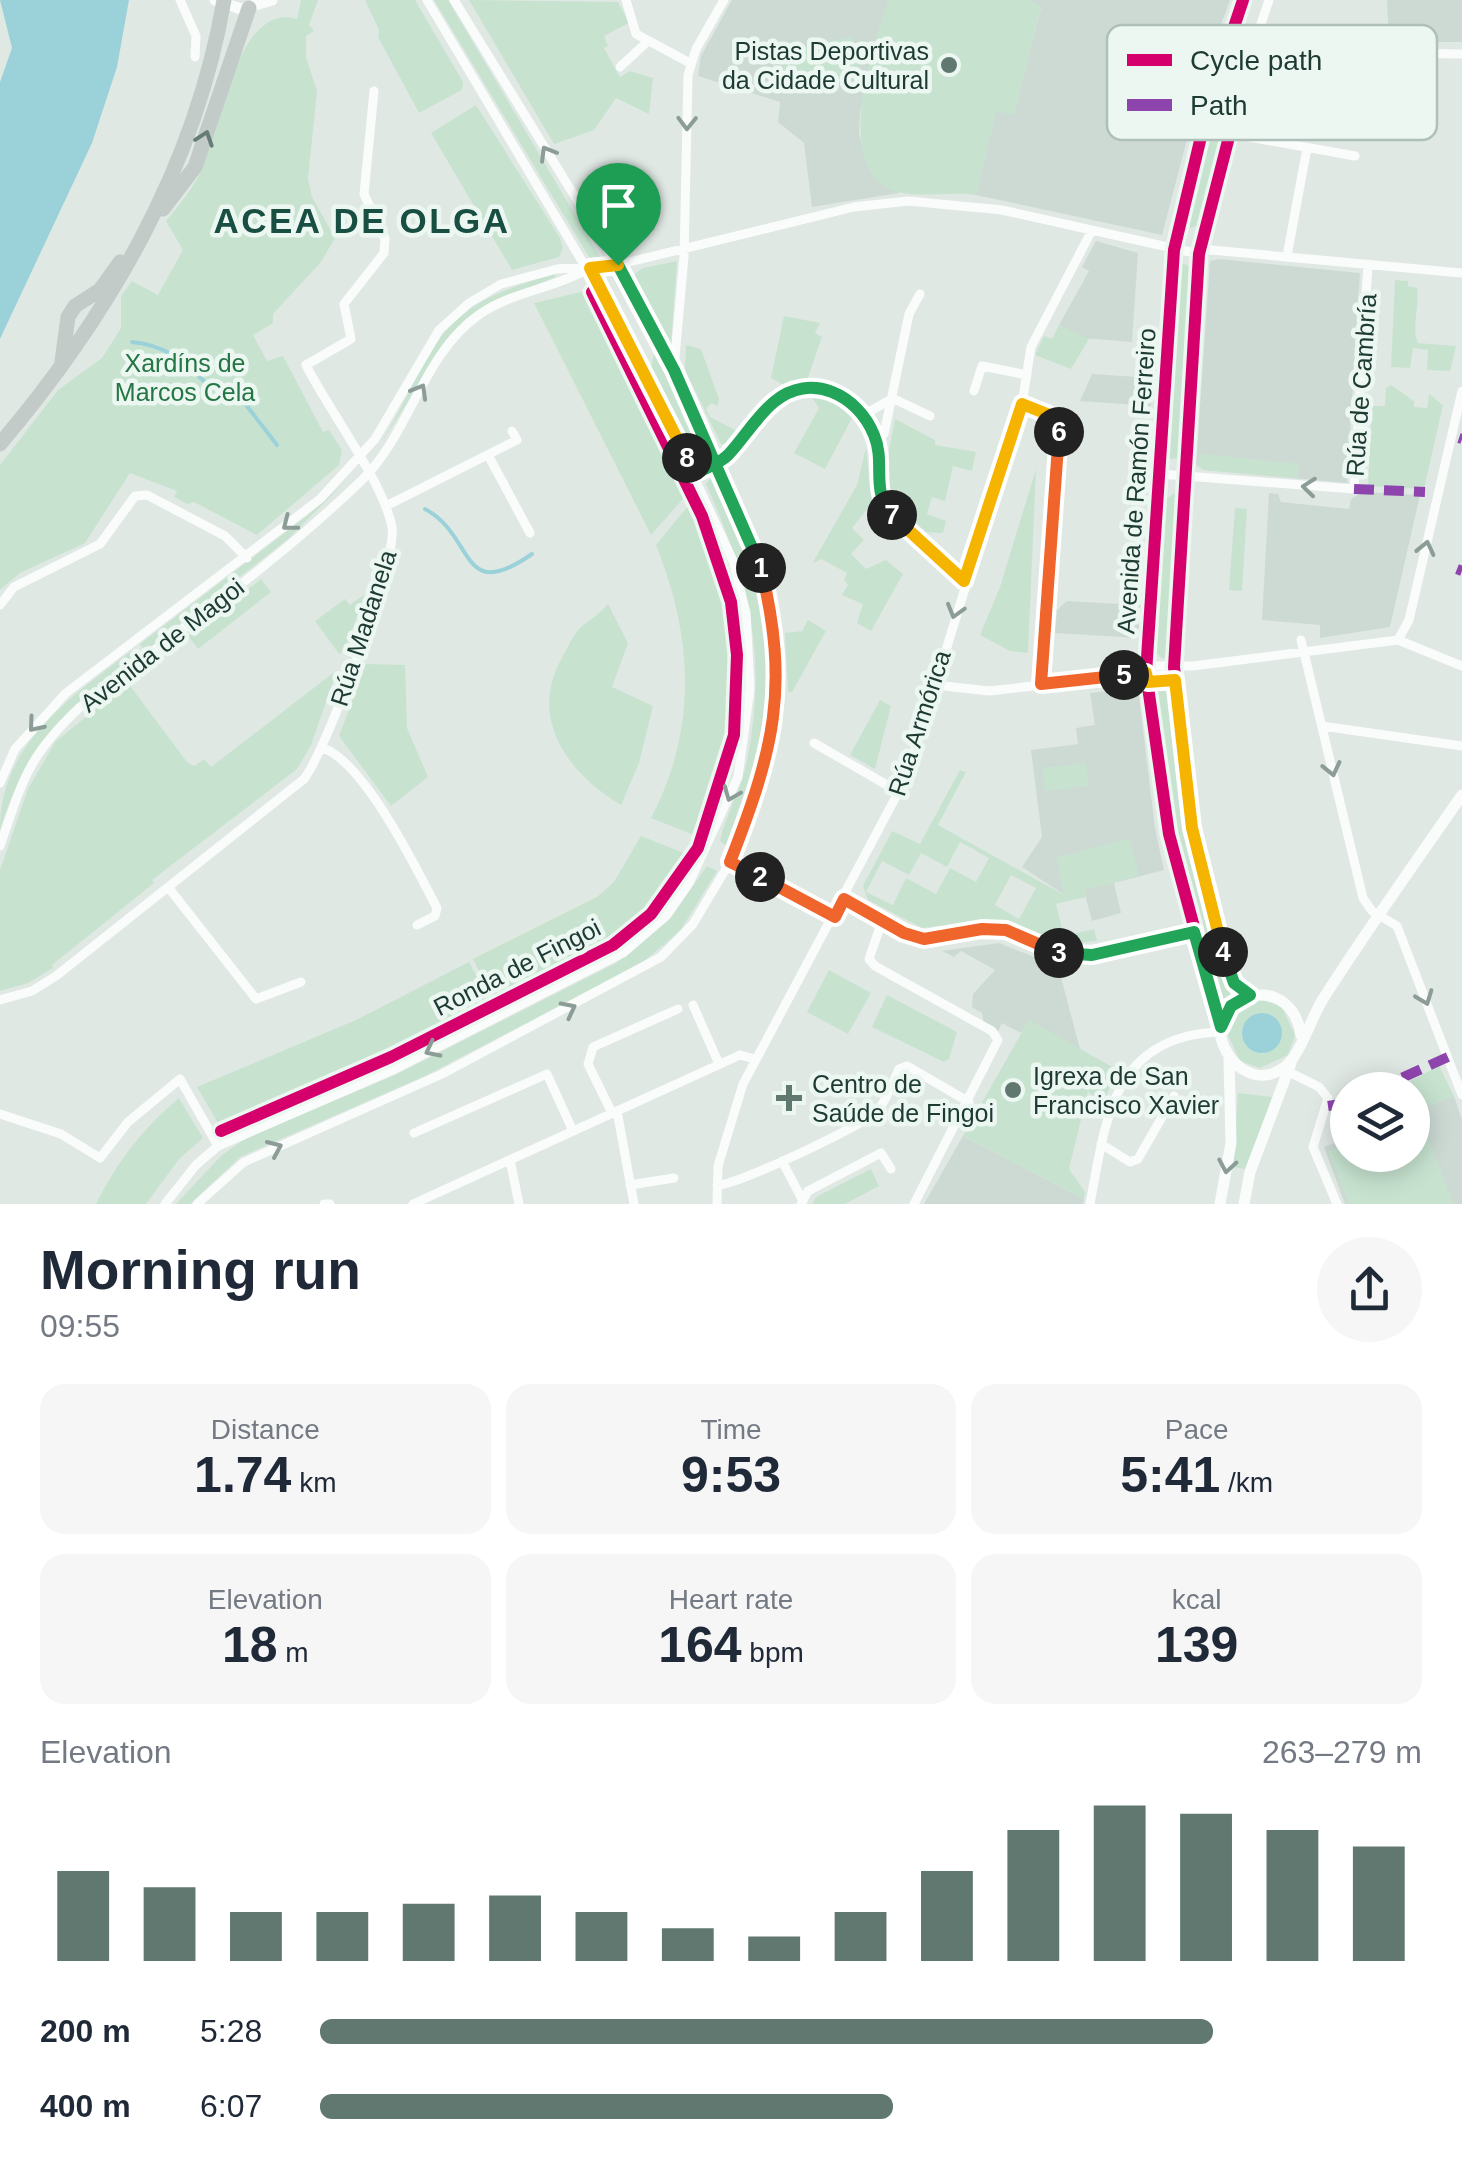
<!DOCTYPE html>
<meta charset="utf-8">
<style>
:root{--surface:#fff;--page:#f6f6f7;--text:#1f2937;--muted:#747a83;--accent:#617871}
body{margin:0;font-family:Arial,sans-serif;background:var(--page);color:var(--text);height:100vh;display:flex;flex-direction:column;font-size:38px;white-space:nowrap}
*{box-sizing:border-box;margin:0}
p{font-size:32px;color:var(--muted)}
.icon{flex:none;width:55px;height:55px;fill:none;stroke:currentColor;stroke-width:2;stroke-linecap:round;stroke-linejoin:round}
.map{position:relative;height:1204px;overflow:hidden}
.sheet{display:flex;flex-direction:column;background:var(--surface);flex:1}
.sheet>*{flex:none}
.controls{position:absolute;left:1330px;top:1072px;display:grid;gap:20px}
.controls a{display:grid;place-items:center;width:100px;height:100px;border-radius:50%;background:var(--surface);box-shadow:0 5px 25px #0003;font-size:50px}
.pin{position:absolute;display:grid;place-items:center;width:85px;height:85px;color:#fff;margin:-102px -42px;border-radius:50% 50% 50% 0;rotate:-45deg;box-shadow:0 0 10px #0007}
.pin .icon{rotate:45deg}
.km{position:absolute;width:50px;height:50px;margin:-25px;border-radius:50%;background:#222;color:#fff;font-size:28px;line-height:50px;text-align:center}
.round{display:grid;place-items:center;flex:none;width:105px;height:105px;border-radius:52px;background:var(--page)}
.summary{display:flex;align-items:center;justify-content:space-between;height:170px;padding:0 40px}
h1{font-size:55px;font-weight:600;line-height:75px}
.stats{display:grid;grid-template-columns:repeat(3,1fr);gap:15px;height:170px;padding:10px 40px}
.stats div{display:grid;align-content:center;border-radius:25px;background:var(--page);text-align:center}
.stats b{font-size:50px;font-weight:600}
.stats small{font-size:28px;font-weight:400}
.stats p{font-size:28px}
.chart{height:280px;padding:20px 40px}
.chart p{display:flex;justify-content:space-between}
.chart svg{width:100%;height:180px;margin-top:10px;stroke:var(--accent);stroke-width:6}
ul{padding:0 40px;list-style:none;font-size:32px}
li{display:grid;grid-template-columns:160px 120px 1fr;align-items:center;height:75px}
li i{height:25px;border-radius:12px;background:var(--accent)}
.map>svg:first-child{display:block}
</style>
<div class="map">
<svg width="1462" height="1204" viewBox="0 0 1462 1204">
<rect width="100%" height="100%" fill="#e0e8e4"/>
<path fill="#cddad4" d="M732,0H889L860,112L859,134L870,170L899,193L812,207L804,143L778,122L780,102L698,76L701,56Z
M1028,0H1230L1207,63L1162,235L976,195L996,110L1014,114L1041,7Z
M1387,0H1462V42H1389Z
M1096,241L1138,253L1132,342L1081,338L1059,325L1089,271L1082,267Z
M1219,259L1360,273L1347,483L1204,470L1196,465L1210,261Z
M1092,374L1152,378L1151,406L1080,401Z
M1363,492L1420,495L1390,627L1320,638V625L1262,620L1269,493L1278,494L1281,502L1349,509L1351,499Z
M1067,601L1140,605L1138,638L1055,633L1057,610Z
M1138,688L1155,828L1164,870L1114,883L1121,913L1092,921L1084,891L1066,896L1022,867L1042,837L1031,750L1078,744L1076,728L1095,725L1090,693Z
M999,943L1058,966L1080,1049L1029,1021L1021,1033L1002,1023L998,1031L984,1024L982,1013L972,1007L973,994L995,970L961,951L954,957L942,951Z
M1454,1096L1462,1120V1204H1345L1324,1147L1347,1138L1348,1155H1412L1413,1112Z
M963,1136L1084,1199L1083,1204H924Z"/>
<path fill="#c7e3d0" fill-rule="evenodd" d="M301,0H318L309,25L314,31L306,36V57L317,91L308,179L312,197L335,238L321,262L273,314V323L253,335L267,361L283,356L323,432L329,430L342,450L339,465L257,535L194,502L187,504L174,497L177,491L130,473L85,543L20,573L0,590V465L58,390L102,358L121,328V296L132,281L158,295L183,250L166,221C178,206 193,189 201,171C217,135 237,0 297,19Z
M365,0H415L463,82L462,90L419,113L378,37L379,30Z
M434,0H448L600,257H589Z
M469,0L618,2L629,23L604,36L608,46L604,48L620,77L630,71L653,78L649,114L616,98L594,130L554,144Z
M889,0H1028L1041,6L1014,115L996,111L976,195C951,191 922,198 898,192C830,174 872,43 889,0Z
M853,37L859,73L788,88L780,50Z
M1232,57L1237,65L1198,225L1191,228L1186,220L1224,69Z
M476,105L560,238L563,248L559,257L512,270L431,133Z
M677,261L671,344L634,275L643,268Z
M1182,263L1190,267L1178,458L1170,459L1166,441L1177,279Z
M555,274V277L485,306L450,335L382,442C440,343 431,308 555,274Z
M1395,280L1408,281V286L1417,288C1420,306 1411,328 1418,343L1456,346L1450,371L1427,370L1428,350L1413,348L1410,368L1391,367Z
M581,292L590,294L689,492L651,535L534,303Z
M784,316L820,323L815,333L822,337L807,380L787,387L771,378Z
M1059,325L1089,339L1071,369L1035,355L1044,336L1052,339Z
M686,345L701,349L719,399L718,406L711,403L706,409L710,417L737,431L726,444H721L685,370Z
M654,354L703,446L701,458L692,454L651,367Z
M1391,385L1414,401V407L1427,408L1429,394L1443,405L1424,489L1368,486L1372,406H1385L1386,388Z
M821,398L837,403L852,418L825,469L794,453L819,408L813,399Z
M895,419L935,440V445L976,452L972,471L953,466L945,501L932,497L927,514L946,521L943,533L921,532C878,490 884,476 895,419Z
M866,448L872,503L852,528L864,540L851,554L866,569L886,560L903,574L871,631L857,623L863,604L842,595L848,585L844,580L847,573L821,559L812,564L857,485Z
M1200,454L1298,464V478L1204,470L1198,466Z
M1036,469L1028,653L1010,651L980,635L1000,587Z
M712,476L735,516L760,589L771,689L764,747L728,847L720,841C726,814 741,789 747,761C768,653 749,581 706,484Z
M345,482L288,539L145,651L140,644L308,515Z
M1179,491L1170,651L1163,659L1156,653L1167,498Z
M692,501C743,623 747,713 699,837L651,818C698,728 693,637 656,545Z
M1235,508L1247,509L1242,591L1229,590Z
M261,579L271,592L198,649L188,636Z
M365,594L345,650L339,654L315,621L345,599L350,605Z
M608,604L628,643L612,687L653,706L639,763L621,805C567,773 527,717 563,656C568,647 576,629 585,624C594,617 600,613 608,604Z
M808,620L826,631L792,692H788L785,633L802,631Z
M131,651L137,657C62,715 31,736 0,829C0,744 70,698 131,651Z
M366,664L405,665L407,728L428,777L391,806L339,736Z
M337,670L311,745L297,769L152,880L154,883L52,965L53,968L28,983L0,991V870L28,789L55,742L128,683L187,762L194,766L204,759L211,767Z
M1171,685L1183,824L1223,971L1236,994L1220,1012L1174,832L1155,687Z
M880,700L891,706L875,769L850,755Z
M1086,763L1088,786L1045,791L1042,768Z
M960,770L966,772L938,825L1064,895L1056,858L1130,838L1139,876L1085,890L1086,897L1056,904L1064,936L1094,929L1097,941L1064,944L995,920L922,928L868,900L863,886L892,831L920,844ZM960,842L989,858L976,882L950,868L936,894L906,878L893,905L866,892L882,861L909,875L921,853L947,867ZM1011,875L1036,888L1019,919L995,905Z
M641,836L689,855C656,936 567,966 495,1003L473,959L597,897L614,882Z
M707,866L717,871L680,931L643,962L425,1076L240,1157L190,1204H176L221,1156L246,1138L395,1075L616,963L669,920Z
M469,962L492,1005L390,1055L221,1128L197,1087L356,1020Z
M829,970L871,993L848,1034L807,1012Z
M887,995L957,1032L949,1059L944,1062L872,1027Z
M1262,1000L1282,1007L1295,1035L1288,1055L1260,1068L1240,1061L1227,1033L1241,1006ZM1268,1014L1279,1022L1264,1054L1247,1047L1242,1029L1254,1015Z
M1029,1020L1118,1070L1101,1107L1088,1091L1069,1169L1085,1192L1084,1199L963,1136Z
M1439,1066L1454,1096L1413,1112L1412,1090H1393Z
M1238,1093L1273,1097L1245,1169L1233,1167Z
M179,1098L203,1138L179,1159L146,1204H96C117,1162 143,1128 179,1098Z
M1420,1116L1453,1204H1349L1328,1151L1347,1144L1348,1155H1412L1413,1119Z
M871,1169L879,1186L845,1204H812L816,1197Z"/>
<path fill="#9bd2da" d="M0,0H129L117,67L92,143L0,339V82L12,48Z
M1242 1033a20 20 0 1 1 40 0a20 20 0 1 1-40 0Z"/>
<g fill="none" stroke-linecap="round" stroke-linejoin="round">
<path stroke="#9bd2da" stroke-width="4" d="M132,342C166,345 183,361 207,384L224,385L236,392L277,445
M425,509C476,536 459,605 532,554"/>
<path stroke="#fafcfb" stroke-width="9" d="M180,0L196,36L195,57
M626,0L636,34L690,63
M1225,46L1251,51L1462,54
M620,67L647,42
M1227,133L1355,156
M1200,249L1462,273
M1287,256L1307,148
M675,357L684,256L688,75L696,49L724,0
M974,391L982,366L1027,375
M892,398L930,416
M1022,404L1052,416L1059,427L1041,684
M865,414L890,400
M876,440L884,434L909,314L920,294
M488,455L530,533
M694,473C703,469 714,465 722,459C759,435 777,368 835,392C853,400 864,411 872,430C883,455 875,481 885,506L964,581
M1160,474L1354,489L1368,264
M386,506L517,440L512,431
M0,605L14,587L100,544L135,496L147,495L225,536L247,558
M1301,640L1363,898L1372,911L1397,926L1462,1095
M1398,640L1409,620L1462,391
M1147,666H1193L1398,640L1462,666
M1148,683L1175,680
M935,685L989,691L1146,673
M1322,726L1462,746
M814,743L899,792
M323,748C365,763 416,868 437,908L435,916L417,925
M0,783L15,749L66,693L320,499L375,439L439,330L469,303L501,284L557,269L617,265L854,207L908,201L1002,210L1199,254
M0,846C23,780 27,757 80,707C175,633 274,565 361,481C410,434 422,354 480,314C512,292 552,289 586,270
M730,862L835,917
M168,887L256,999L301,982
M845,899L904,933L923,939L982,929L1005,930L1072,956L1092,955L1193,932
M882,921L869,959L875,966L992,1031L998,1040L914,1204
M1250,995L1238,988L1228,970L1191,823L1175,680L1177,588L1199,254L1234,105L1269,0
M0,1000L32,991L56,976L304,779C326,751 398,558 392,527C383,481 329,411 306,365L351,339L344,304L384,253L385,239L364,194L374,91
M693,1005L719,1064
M1221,1027L1169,834L1146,673L1174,250L1210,99L1243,0
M1285,1070L1319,1087L1328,1098L1313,1147L1337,1204
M617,1111L634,1204
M612,1113L588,1064L593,1047L678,1009
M0,1114L61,1134L100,1158L128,1122L180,1079L218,1146
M414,1133L547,1074L573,1131
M1101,1144L1130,1162L1138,1159L1174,1096
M510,1160L519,1204
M782,1161L803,1201
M630,1185L674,1178
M717,1185C733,1187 867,1124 878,1110C887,1099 893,1082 899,1069L907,1066L969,1102
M165,1204L196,1165L218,1146L395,1069L623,953L667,915L689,883L738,777L750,689L746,613L733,561L636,352L427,0
M197,1204L244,1162L442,1074L661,957L693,924L730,862L771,746L775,640L752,541L674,370L617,265L454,0
M324,1204H330
M413,1204L740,1055L755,1059
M717,1204L718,1166L743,1084L907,776L1022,404L1031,347L1092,230
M801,1204L808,1191L881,1153L891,1169
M1090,1204C1106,1119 1112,1036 1220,1032"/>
<path stroke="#fafcfb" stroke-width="11" d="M215,0L241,9L272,0
M1301,1035C1296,998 1261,982 1231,1007L1220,1032C1224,1063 1256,1090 1286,1066C1301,1053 1311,1018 1323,999C1367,930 1415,863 1462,795
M1220,1204L1231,1143L1229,1059
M1244,1204L1250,1172L1291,1063"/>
<path stroke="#c2cbc8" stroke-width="15" d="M163,209L195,167L249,8
M62,361L68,317L75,306L100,290L120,262
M0,444C109,315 195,169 224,0"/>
<path stroke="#8e44ad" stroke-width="10" stroke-dasharray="20 10" stroke-linecap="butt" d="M1459,438L1462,439
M1354,489L1425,492
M1457,569L1462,571
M1375,1090L1448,1057
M1328,1106L1348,1103"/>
<defs>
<path id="cycleway" d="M1250,995L1238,988L1228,970L1191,823L1174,667L1199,254L1251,51
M1221,1027L1169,834L1146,673L1174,250L1210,99L1243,0
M221,1131L391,1057L613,945L651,914L698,848L734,735L737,655L731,602L702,516L592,292"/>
</defs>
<use href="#cycleway" stroke="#edf7f2" stroke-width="19"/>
<use href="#cycleway" stroke="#d6006c" stroke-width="12"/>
</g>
<defs><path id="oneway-chevron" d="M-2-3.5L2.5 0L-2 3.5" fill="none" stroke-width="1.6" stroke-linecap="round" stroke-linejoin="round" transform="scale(2.5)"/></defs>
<g stroke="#8c9c97">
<use href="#oneway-chevron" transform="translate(687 123) rotate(91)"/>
<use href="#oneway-chevron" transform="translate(547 153) rotate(-121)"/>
<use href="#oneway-chevron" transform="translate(420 391) rotate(-60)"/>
<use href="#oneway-chevron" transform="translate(1309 487) rotate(-174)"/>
<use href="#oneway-chevron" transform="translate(289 524) rotate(142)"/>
<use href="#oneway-chevron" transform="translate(1426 548) rotate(-77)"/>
<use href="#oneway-chevron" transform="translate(955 611) rotate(106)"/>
<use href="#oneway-chevron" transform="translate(35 725) rotate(130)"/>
<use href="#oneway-chevron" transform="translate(1332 769) rotate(77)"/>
<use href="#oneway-chevron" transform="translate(731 794) rotate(112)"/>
<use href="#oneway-chevron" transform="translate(1425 998) rotate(69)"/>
<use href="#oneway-chevron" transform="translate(569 1009) rotate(-27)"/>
<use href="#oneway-chevron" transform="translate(432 1050) rotate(153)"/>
<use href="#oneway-chevron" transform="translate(275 1148) rotate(-24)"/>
<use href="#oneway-chevron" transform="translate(1227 1166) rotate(100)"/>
</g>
<use stroke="#677c76" href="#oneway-chevron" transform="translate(205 138) rotate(-71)"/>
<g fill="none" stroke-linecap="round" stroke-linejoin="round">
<defs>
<path id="split-1" d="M618,265L674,370L761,568"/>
<path id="split-2" d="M760,877L730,862C774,749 790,689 761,568"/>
<path id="split-3" d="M760,877L835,917L844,899L904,933L924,939L982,929L1006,930L1059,953"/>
<path id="split-4" d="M1059,953L1092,955L1194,932L1221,1027L1231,1006L1250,995L1234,983L1223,952"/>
<path id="split-5" d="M1124,675L1146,673L1148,682L1175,680L1192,828L1223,952"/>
<path id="split-6" d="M1059,432L1041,684L1124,675"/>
<path id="split-7" d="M892,515L964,581L1022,404L1052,416L1059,432"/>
<path id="split-8" d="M687,458L694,474C705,468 719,464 728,455C744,438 756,417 774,402C811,371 858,395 874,435C886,463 870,490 892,515"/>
<path id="split-9" d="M618,265L590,268L687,458"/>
</defs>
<use href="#split-1" stroke="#fff" stroke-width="20"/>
<use href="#split-2" stroke="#fff" stroke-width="20"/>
<use href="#split-3" stroke="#fff" stroke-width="20"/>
<use href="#split-4" stroke="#fff" stroke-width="20"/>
<use href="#split-5" stroke="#fff" stroke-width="20"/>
<use href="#split-6" stroke="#fff" stroke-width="20"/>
<use href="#split-7" stroke="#fff" stroke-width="20"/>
<use href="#split-8" stroke="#fff" stroke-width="20"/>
<use href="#split-9" stroke="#fff" stroke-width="20"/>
<use href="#split-1" stroke="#22a559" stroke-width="12"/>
<use href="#split-2" stroke="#f0652b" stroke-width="12"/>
<use href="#split-3" stroke="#f0652b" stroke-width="12"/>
<use href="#split-4" stroke="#22a559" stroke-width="12"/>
<use href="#split-5" stroke="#f5b400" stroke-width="12"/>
<use href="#split-6" stroke="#f0652b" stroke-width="12"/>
<use href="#split-7" stroke="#f5b400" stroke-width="12"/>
<use href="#split-8" stroke="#22a559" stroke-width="12"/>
<use href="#split-9" stroke="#f5b400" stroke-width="12"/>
</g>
<g fill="#617871" stroke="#edf7f2" stroke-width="4">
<circle cx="949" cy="65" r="10"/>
<circle cx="1013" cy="1090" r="10"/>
<path d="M784 1083h10v10h10v10h-10v10h-10v-10h-10v-10h10z"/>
</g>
<g text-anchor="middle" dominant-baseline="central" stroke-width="9" stroke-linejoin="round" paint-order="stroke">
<g font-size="25" fill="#1d3b33" stroke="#edf7f2" text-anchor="start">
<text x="929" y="51" text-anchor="end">Pistas Deportivas<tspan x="929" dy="29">da Cidade Cultural</tspan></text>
<text x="1033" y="1076">Igrexa de San<tspan x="1033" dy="29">Francisco Xavier</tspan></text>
<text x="812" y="1084">Centro de<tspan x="812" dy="29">Saúde de Fingoi</tspan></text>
</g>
<g font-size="25" fill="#247644" stroke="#edf7f2">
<text x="185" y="363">Xardíns de<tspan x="185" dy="29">Marcos Cela</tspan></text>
</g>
<g font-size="25" fill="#1d3b33" stroke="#edf7f2">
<text transform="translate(1361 385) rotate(-86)">Rúa de Cambría</text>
<text transform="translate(1136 481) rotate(-86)">Avenida de Ramón Ferreiro</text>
<text transform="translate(363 628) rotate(-72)">Rúa Madanela</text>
<text transform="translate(162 645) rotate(-38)">Avenida de Magoi</text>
<text transform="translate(919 723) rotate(-72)">Rúa Armórica</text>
<text transform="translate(517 967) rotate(-27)">Ronda de Fingoi</text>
</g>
<g font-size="35" font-weight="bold" letter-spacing="2.5" fill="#184f42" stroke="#edf7f2">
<text x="362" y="220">ACEA DE OLGA</text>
</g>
</g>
<rect x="1107" y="25" width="330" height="115" rx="15" fill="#edf7f2" stroke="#afbfb9" stroke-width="2.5"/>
<rect x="1127" y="54" width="45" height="12" fill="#d6006c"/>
<rect x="1127" y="99" width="45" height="12" fill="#8e44ad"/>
<g font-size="28" fill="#1d3b33">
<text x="1190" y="70">Cycle path</text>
<text x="1190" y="115">Path</text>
</g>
</svg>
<div class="controls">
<a><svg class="icon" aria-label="layers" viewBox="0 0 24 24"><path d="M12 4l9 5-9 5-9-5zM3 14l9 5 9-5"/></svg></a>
</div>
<div class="pin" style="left:618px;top:265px;background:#1e9e55"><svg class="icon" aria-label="arrive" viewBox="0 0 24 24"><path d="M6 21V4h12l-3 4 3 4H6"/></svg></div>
<b class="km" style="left:761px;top:568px">1</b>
<b class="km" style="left:760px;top:877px">2</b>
<b class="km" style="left:1059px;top:953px">3</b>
<b class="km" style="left:1223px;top:952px">4</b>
<b class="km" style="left:1124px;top:675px">5</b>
<b class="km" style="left:1059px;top:432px">6</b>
<b class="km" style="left:892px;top:515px">7</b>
<b class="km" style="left:687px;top:458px">8</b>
</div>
<section class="sheet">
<div class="summary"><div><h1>Morning run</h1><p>09:55</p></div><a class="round"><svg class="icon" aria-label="share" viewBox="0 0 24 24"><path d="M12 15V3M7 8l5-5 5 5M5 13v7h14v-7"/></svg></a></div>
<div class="stats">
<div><p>Distance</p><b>1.74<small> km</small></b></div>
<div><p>Time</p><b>9:53</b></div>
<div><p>Pace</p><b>5:41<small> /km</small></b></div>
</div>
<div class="stats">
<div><p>Elevation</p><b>18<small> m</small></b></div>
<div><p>Heart rate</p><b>164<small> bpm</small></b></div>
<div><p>kcal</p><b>139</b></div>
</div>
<div class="chart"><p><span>Elevation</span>263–279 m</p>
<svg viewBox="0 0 160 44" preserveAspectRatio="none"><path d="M5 44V22M15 44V26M25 44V32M35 44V32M45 44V30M55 44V28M65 44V32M75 44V36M85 44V38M95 44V32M105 44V22M115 44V12M125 44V6M135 44V8M145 44V12M155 44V16"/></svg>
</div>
<ul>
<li><b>200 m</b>5:28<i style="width:81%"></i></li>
<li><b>400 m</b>6:07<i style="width:52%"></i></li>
</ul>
</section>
